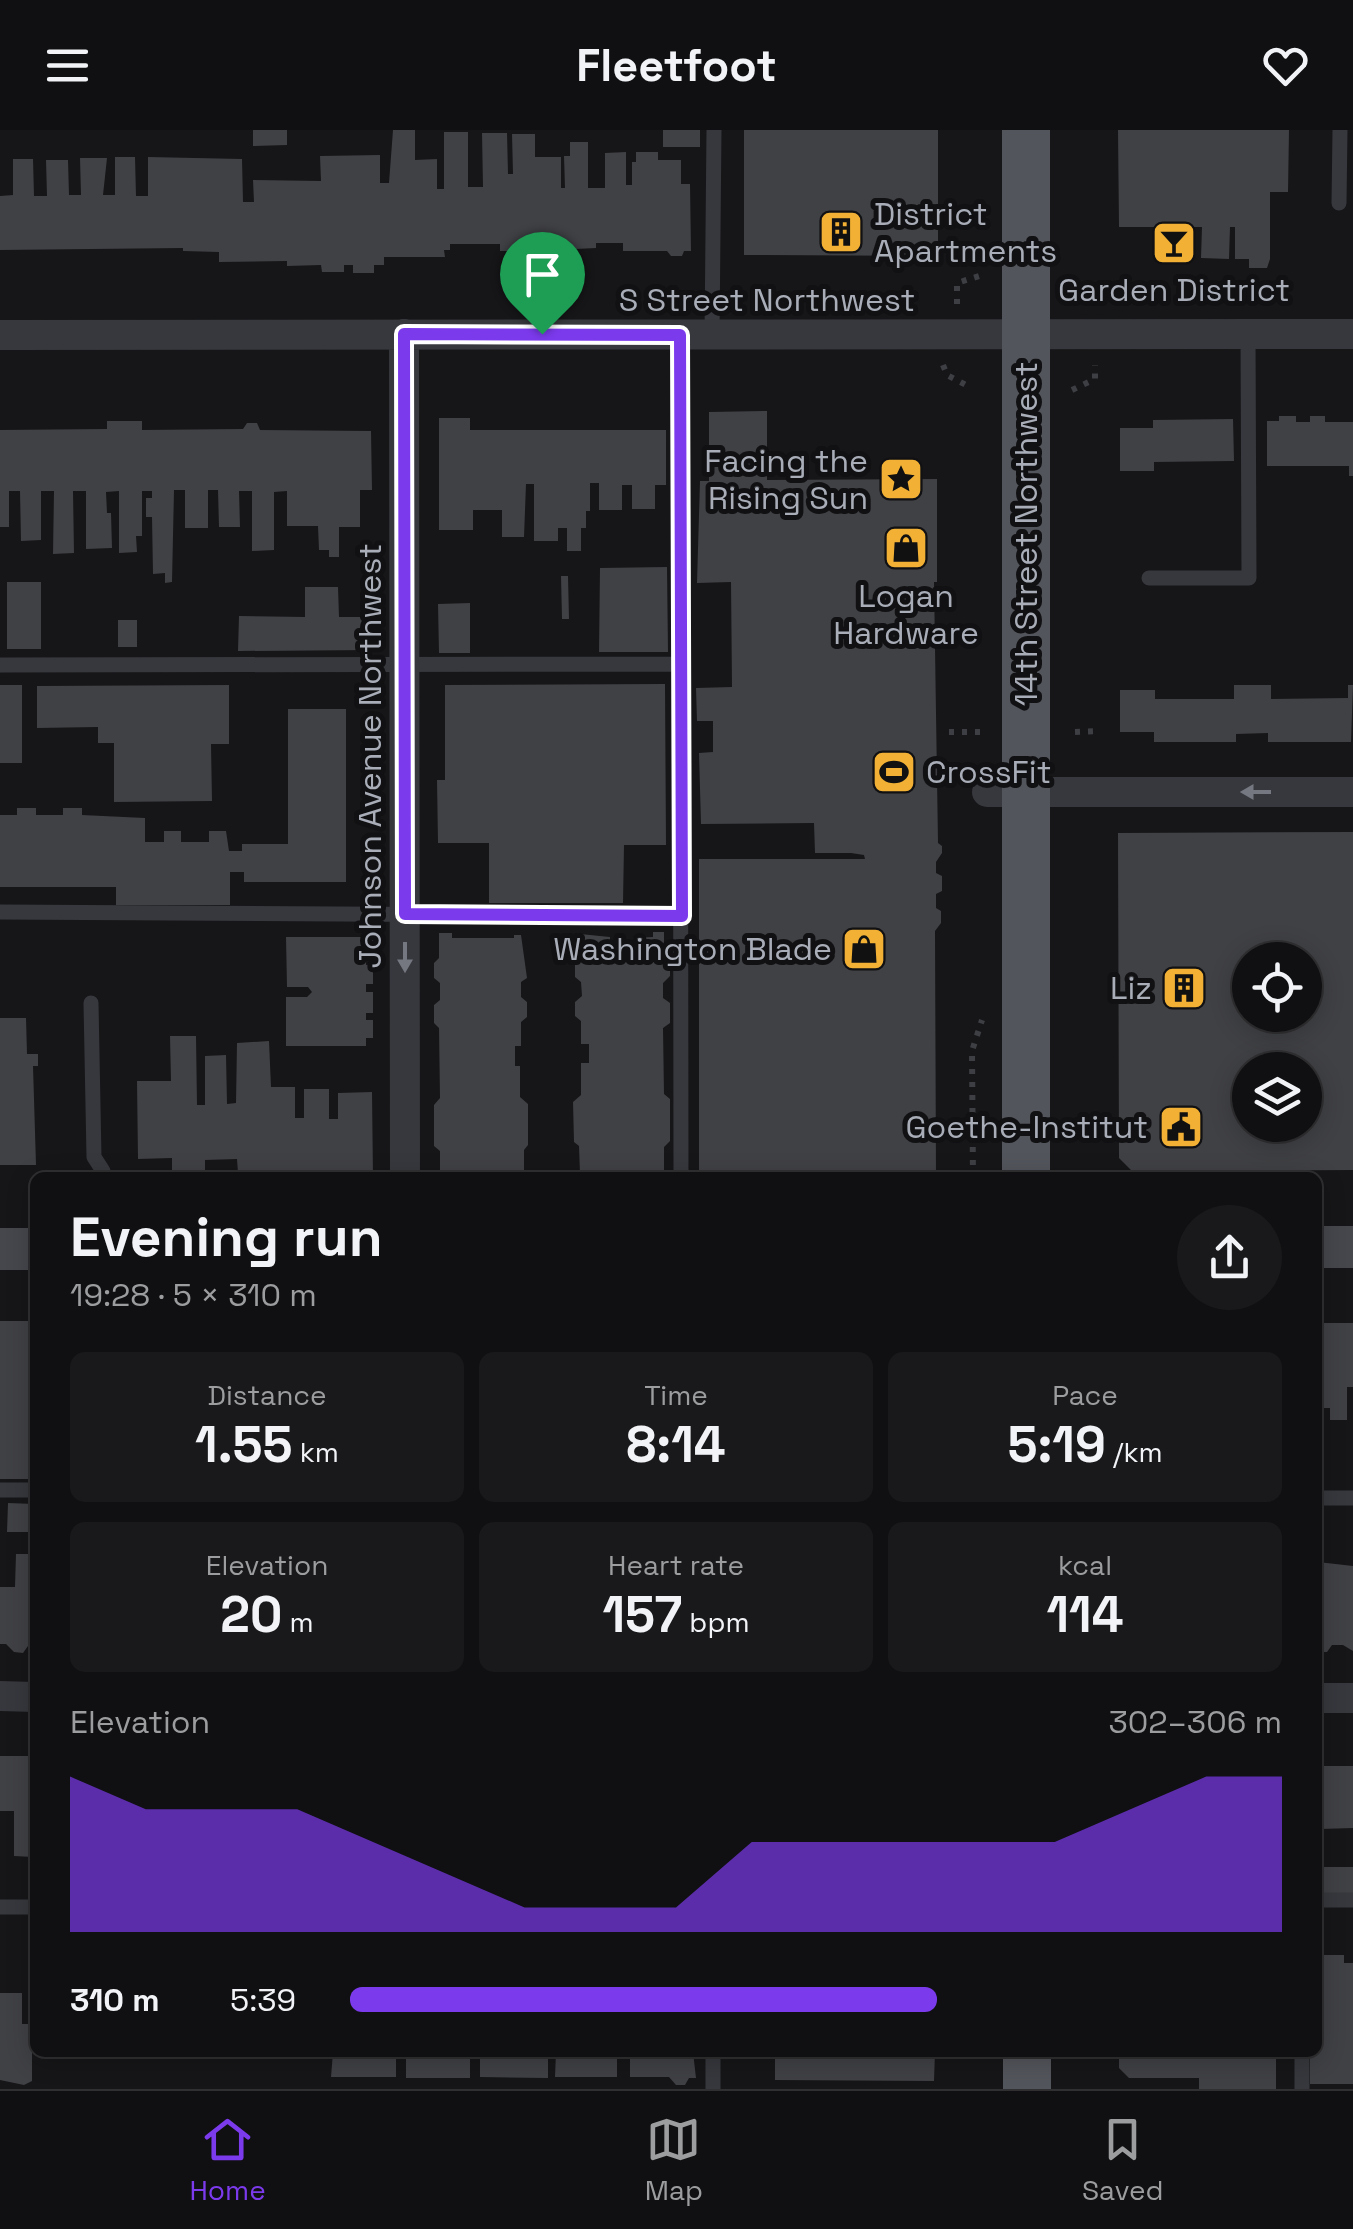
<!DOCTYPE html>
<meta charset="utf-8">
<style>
:root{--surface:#101012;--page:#19191b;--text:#f1f3f6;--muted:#9c9d9f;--line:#303032;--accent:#7c3aed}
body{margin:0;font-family:"Space Grotesk",sans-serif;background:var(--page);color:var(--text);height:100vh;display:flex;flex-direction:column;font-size:38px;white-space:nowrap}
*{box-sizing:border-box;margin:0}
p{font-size:32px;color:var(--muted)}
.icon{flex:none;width:55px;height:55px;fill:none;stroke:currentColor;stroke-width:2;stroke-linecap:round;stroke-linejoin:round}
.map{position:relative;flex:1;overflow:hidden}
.details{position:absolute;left:30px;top:1042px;width:1292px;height:885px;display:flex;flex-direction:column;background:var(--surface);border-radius:15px;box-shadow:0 5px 25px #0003,0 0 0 2px var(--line)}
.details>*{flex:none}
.tools{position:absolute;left:1232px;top:812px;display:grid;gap:20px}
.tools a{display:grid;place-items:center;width:90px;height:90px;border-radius:50%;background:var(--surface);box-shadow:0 5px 25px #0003,0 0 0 2px var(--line);font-size:50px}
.pin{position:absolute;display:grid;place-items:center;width:85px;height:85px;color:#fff;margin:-102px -42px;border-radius:50% 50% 50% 0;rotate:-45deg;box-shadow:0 0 10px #0007}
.pin .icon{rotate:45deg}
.round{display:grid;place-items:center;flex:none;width:105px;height:105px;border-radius:52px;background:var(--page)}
.overview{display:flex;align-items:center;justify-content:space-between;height:170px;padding:0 40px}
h1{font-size:55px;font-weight:700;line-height:75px}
.metrics{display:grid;grid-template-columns:repeat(3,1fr);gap:15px;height:170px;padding:10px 40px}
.metrics div{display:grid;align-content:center;border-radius:15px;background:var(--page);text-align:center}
.metrics b{font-size:50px;font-weight:700}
.metrics small{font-size:28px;font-weight:400}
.metrics p{font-size:28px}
.chart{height:280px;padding:20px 40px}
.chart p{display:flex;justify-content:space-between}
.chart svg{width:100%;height:180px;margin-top:10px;fill:var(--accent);opacity:.7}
ul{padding:0 40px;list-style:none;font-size:32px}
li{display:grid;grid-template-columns:160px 120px 1fr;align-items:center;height:75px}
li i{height:25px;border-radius:12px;background:var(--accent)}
header{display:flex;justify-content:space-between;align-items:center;height:130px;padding:0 40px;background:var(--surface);font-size:45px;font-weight:700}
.dock{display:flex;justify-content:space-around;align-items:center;height:140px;border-top:2px solid var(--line);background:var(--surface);font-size:28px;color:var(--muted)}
.dock a{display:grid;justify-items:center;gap:5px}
.dock .active{color:var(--accent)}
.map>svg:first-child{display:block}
</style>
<header><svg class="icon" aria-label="menu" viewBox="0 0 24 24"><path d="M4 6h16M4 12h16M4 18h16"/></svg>Fleetfoot<svg class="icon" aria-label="heart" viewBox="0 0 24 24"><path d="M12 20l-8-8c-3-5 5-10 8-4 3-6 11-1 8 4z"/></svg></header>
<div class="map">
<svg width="1353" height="1959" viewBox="0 0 1353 1959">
<rect width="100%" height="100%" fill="#161618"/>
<path fill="#404145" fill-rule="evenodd" d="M253,0H287V15L253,16Z
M393,0H415V30L437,29V59H444V2H468V57H483L482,3H507L508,44H513L512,4H535V27H561V58H565L564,26H570V12H588V58H605V23L626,22V55H632V32H636V22H658V30H681V54H690L691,121H684L682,126H671L667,121H623V113H596V118L536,121H500V114H450V120H444L445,127H384V135H374V143H353V135H344V142H322L321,135L287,136V131L219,132V122L183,121V118L0,120V66L13,65V29H33L34,66H47L46,30H68L69,65H81L80,28H107L103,65H115V27H135L136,66H148V27L242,29L243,72H254L253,50L321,51L320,26L380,25V53H389Z
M663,0H700V17H663Z
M744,0H938V126L744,125Z
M1118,0H1289L1288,62H1270V129L1267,138H1249V129H1235V97H1230L1229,129L1201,128L1202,97H1119Z
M767,281V350L937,349V452H934L938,713L942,716V723L936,732V743L942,746V761L936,764V778L941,781V793L935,801L936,1044L699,1043V729H865L864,725L851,723H815L814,693L701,694L699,623L713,622V591H697L696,558L732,557L731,452L697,453L700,351H709V282Z
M1279,286H1296V292H1310V286H1325V292H1353V346H1349V336H1267V291H1279Z
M439,288H470V300H666V355H655V379H632V355H622V380H599V353H590V381H586V398H581V421H567V398H558V411H534V354H526L524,407H502V380H473V400H439Z
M1233,289L1234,331L1154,332V341H1120V298H1153V290Z
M107,291H142V300L243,299L247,293H257L260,300L371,301L372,360H360V397H339V427H329V420H319L318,396H287V361L274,362V420L252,421V361H239L240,397H219L218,360H208V398H185V360H174L172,452L165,453V443L153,444L152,387H146V368H152V361H142V406H136L137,422L119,423V361L106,362L107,383H111L112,418L86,419V361H73L74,423L53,424L54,361H41V410L21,411L20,361H9V397H0V300L107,299Z
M667,437L668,522H599L600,438Z
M561,446H568L569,489H562Z
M7,452H41V519H7Z
M305,457H338L339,487H371V520L238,521L239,486L305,487Z
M470,473V523H439L438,474Z
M118,490H137V517H118Z
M665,554L666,715H624L623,773H489V713H438L437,650H445V555Z
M0,555H22V633H0Z
M229,555V614H211L212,671L114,672V613H98V597L37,598V556Z
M1234,555H1271V569L1348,568V555H1353L1351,612H1268V603L1236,604V612H1154V602H1120V560H1155V569H1234Z
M288,579H346V752H244V742H230V775H116V757H0V685H17V678H36V685H63V678H82V685L145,688V712H164V701H181V712H209V701H226L229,721H242V714H288Z
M1353,702V1040L1132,1041L1119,1028L1118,703ZM1250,830H1305V885H1250ZM1250,940H1305V995H1250Z
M653,802H664V827L670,834V846L663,853V868L670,873V893L663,898L664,964L670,969V1011L664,1017V1043L580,1044L579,1016L574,1012L573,972L581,965V933H589V914H581V891L575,886V872L582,866L581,852L575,847V834L581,829L580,804L610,807V822L633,821V808L653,807Z
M439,803H452V808H514V805H521L527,848L521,852V867L527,872V887L521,892V916H515V936H520V967L528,974V1015L524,1020V1048H440V1021L434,1016V975L440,968L439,898L434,893V875L440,870V853L434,848V833L439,828Z
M286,807H373V827H366V835L373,834V854H366V862H373V883H366V890H373V908H366V916H286V867H307L312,862L308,857H287Z
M0,888H26L27,924H38V936H33L36,1035H0Z
M170,906H196L197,975H205V926L226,925L227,974L236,973L237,913L269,911L271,957H295V988H304V959H329V989H338V963L372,962L373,1048H353V1041L338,1042V1048H316V1042H303L304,1048H283V1042H272V1048H250V1043H238L237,1029L205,1030V1046L172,1047V1028L138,1029L137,951H171Z
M0,1191H35V1349H0Z
M1318,1193H1353V1257H1347V1290H1330V1278H1318Z
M8,1373L35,1374V1402H7Z
M16,1424H35V1516H28L23,1523L14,1522L6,1514H0V1457H15Z
M1318,1432L1353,1436V1521L1343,1515H1332L1327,1522H1318Z
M0,1626H35L33,1727L14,1726V1681H0Z
M1321,1636H1353V1698L1321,1699Z
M1318,1737H1353V1769L1318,1766Z
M1324,1825H1344V1833H1353V1954H1310V1922H1318V1833L1324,1832Z
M0,1863H22V1894H32V1951L24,1955L0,1950Z
M333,1922H396V1947H331Z
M406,1922H470V1948H406Z
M480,1922H548V1948L480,1947Z
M556,1922H617V1947H555Z
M630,1922H693L696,1948H689L685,1955H676L669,1947H630Z
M775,1922H935L934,1951L775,1950Z
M1119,1922H1276V1959H1199V1948H1129L1119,1938Z"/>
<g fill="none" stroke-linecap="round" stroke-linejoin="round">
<path stroke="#3d3f44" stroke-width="6" stroke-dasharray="5 8" stroke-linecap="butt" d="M1074,150L1098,161L1097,175
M957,174V153L979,146
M943,235L947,245L966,255
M1072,260L1095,249V235
M949,602H980
M1075,602L1100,601
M973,1048L972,921L982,890"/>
<path stroke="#37383d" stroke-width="15" d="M1339,73L1340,0
M680,205L681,1048
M712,205L714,0
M1149,448H1249L1248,204
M0,535L681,534
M0,782L682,786
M91,873L94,1027L103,1041V1048
M0,1360H35
M1318,1368H1353
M1318,1770H1353
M0,1777H35
M1302,1922V1959
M713,1959V1922"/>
<path stroke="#37383d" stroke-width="30" d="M404,204L405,1048
M0,205L1353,204
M987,662H1353
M0,1566L35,1567
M1318,1568H1353"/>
<path stroke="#45474d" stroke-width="42" d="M1318,1117H1353
M0,1119H35"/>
<path stroke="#53555c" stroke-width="48" d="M1026,1048V0
M1027,1922V1959"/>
</g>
<defs><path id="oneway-solid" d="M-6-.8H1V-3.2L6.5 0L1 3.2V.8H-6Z" transform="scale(2.5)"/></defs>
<g fill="#757881">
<use href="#oneway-solid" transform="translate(1256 662) rotate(-180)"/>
<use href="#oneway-solid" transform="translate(405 827) rotate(90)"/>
</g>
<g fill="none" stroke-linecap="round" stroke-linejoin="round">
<defs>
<path id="route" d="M404,204L680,205L682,786L405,784Z"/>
</defs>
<use href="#route" stroke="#fff" stroke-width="20"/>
<use href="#route" stroke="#7c3aed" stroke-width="12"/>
</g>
<defs>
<symbol id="building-square" viewBox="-11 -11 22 22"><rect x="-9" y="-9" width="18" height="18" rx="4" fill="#f2b134" stroke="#111113"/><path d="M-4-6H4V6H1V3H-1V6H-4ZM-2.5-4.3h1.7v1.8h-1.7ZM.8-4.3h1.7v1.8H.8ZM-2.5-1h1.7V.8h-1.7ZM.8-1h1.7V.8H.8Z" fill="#111"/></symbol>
<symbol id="bar-square" viewBox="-11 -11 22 22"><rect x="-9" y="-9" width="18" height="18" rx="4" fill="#f2b134" stroke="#111113"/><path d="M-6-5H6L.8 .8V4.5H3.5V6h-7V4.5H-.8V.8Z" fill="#111"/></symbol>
<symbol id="sight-square" viewBox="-11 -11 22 22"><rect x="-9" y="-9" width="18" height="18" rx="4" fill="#f2b134" stroke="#111113"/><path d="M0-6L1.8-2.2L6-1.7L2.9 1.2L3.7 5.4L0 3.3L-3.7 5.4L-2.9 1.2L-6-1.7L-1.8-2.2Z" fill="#111"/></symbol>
<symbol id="shop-square" viewBox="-11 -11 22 22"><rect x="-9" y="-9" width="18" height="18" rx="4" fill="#f2b134" stroke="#111113"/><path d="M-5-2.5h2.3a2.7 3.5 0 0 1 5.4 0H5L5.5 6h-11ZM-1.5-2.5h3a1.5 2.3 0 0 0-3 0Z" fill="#111"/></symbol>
<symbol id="stadium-square" viewBox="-11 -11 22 22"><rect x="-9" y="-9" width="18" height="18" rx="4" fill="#f2b134" stroke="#111113"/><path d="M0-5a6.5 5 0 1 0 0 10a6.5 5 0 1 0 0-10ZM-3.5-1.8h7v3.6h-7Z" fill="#111"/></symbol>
<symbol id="civic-square" viewBox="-11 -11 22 22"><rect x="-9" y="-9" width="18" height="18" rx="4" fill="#f2b134" stroke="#111113"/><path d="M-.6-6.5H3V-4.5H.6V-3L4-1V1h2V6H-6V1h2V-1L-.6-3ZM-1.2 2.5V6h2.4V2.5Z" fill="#111"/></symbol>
</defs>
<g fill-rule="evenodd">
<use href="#building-square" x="816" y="77" width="50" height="50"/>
<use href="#bar-square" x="1149" y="88" width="50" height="50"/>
<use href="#sight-square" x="876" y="324" width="50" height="50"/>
<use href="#shop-square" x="881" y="393" width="50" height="50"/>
<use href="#stadium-square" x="869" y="617" width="50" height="50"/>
<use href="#shop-square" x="839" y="794" width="50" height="50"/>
<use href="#building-square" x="1159" y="833" width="50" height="50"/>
<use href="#civic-square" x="1156" y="972" width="50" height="50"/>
</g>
<g text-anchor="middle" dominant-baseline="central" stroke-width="10" stroke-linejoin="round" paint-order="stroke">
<g font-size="32" fill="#a8adb8" stroke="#111113" text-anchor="end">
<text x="874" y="84" text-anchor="start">District<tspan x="874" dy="37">Apartments</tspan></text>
<text x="1174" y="160" text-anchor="middle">Garden District</text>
<text x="868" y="331">Facing the<tspan x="868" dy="37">Rising Sun</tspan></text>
<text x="906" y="466" text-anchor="middle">Logan<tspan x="906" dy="37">Hardware</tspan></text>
<text x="926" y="642" text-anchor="start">CrossFit</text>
<text x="832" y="819">Washington Blade</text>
<text x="1152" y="858">Liz</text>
<text x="1148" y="997">Goethe-Institut</text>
</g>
<g font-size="32" fill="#a8adb8" stroke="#111113">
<text x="767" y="170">S Street Northwest</text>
<text transform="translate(1026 404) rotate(-90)">14th Street Northwest</text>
<text transform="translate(370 626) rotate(-90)">Johnson Avenue Northwest</text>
</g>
</g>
</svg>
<div class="tools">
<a><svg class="icon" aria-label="locate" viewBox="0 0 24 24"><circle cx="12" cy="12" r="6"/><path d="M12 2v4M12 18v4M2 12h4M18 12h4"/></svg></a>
<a><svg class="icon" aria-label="layers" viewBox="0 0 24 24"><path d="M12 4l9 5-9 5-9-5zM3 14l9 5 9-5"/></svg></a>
</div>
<div class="pin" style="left:542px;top:204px;background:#1e9e55"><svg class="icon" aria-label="arrive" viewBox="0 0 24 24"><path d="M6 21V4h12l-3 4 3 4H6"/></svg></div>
<section class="details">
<div class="overview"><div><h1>Evening run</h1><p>19:28 · 5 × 310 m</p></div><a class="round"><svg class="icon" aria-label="share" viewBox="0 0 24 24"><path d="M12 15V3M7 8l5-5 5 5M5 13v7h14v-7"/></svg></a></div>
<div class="metrics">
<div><p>Distance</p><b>1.55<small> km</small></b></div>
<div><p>Time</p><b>8:14</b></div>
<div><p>Pace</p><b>5:19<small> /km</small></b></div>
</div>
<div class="metrics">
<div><p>Elevation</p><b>20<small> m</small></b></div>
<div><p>Heart rate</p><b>157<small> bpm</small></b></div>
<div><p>kcal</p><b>114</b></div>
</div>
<div class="chart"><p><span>Elevation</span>302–306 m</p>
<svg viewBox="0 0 160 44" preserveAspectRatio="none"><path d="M0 44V6L10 14L20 14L30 14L40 22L50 30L60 38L70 38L80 38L90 22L100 22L110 22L120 22L130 22L140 14L150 6L160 6V44z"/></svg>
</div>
<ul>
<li><b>310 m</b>5:39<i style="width:63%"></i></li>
</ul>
</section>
</div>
<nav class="dock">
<a class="active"><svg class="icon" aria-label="home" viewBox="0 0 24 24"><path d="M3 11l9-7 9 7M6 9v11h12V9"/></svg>Home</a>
<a><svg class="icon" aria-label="map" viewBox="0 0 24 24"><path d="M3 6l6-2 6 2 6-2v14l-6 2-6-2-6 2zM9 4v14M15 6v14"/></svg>Map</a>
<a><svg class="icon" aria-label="saved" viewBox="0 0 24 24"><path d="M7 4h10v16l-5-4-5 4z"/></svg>Saved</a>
</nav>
